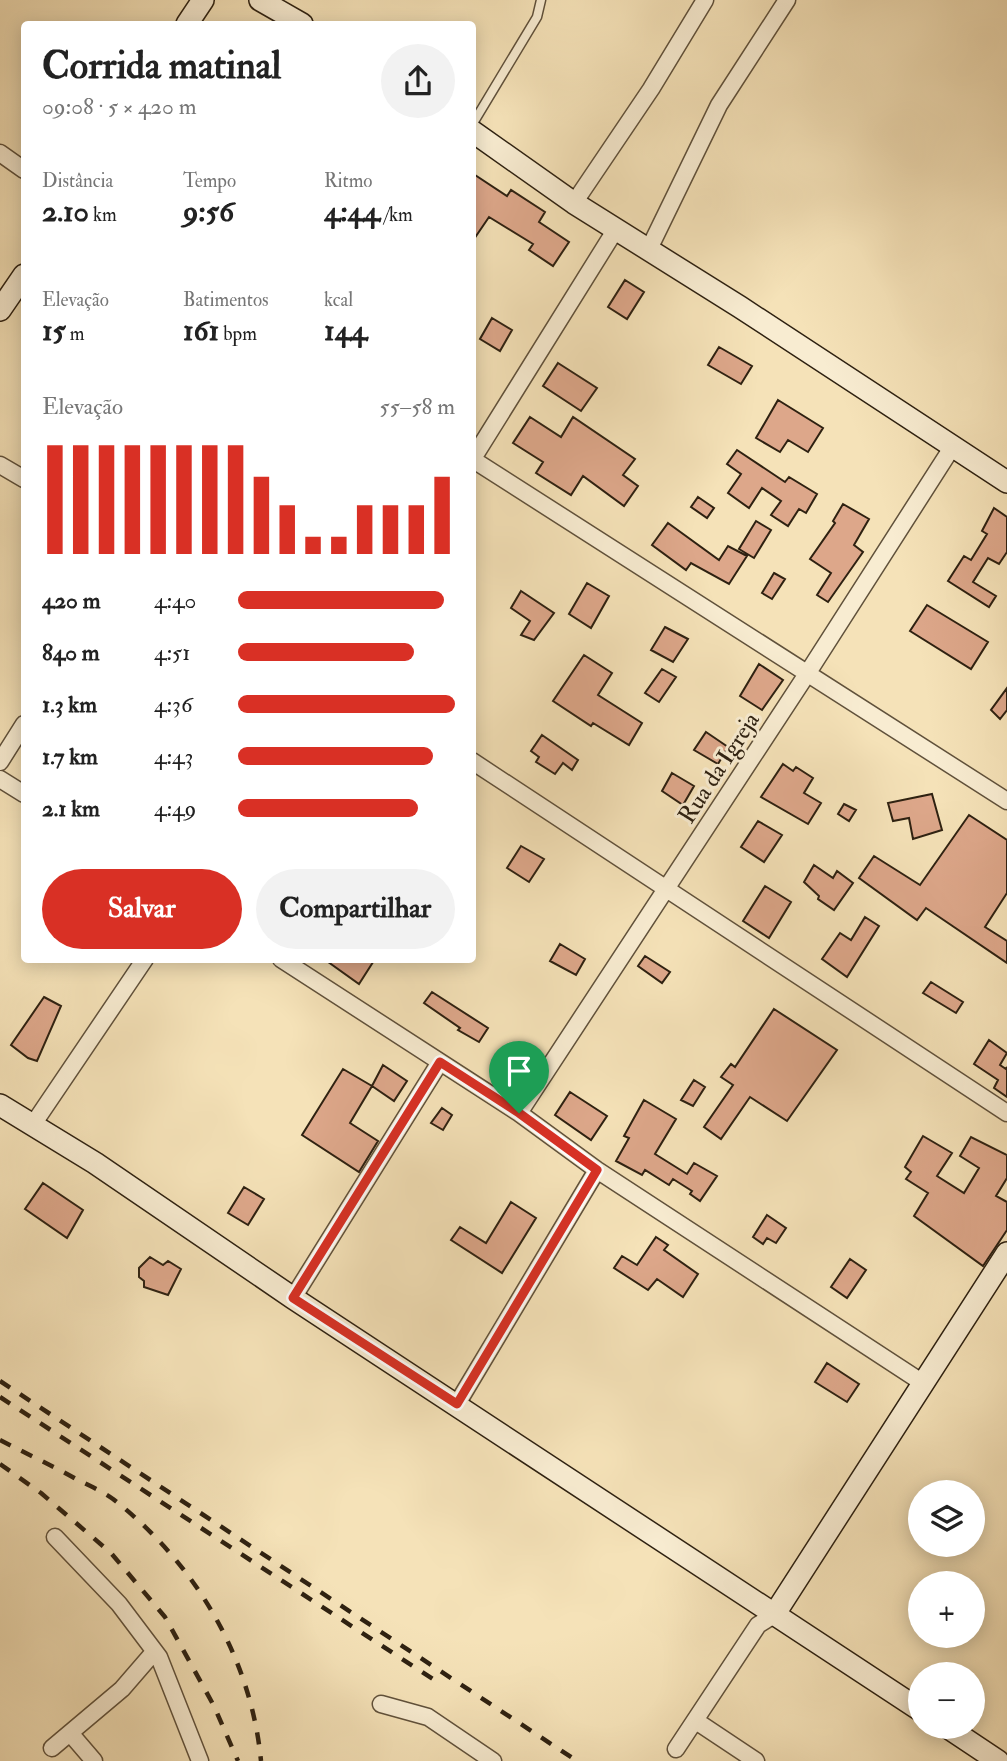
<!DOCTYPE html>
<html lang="pt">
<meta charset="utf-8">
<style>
:root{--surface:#fff;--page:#f2f2f2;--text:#222;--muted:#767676;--accent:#d93025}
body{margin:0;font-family:"IM FELL Double Pica",serif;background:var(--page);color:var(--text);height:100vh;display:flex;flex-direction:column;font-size:26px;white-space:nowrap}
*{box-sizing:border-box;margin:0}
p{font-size:23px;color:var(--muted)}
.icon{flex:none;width:38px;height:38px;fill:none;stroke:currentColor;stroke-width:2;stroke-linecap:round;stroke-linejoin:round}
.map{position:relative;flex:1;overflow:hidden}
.panel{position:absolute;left:21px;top:21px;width:455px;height:942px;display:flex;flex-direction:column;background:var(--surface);border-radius:7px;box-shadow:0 4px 18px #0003}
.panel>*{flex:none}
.fabs{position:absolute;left:908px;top:1480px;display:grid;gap:14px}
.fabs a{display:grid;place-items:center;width:77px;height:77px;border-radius:50%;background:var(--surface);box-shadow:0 4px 18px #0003;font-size:35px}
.pin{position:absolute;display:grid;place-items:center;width:60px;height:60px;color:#fff;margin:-72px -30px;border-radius:50% 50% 50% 0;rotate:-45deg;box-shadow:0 0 7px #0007}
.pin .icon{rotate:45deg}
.round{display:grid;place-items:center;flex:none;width:74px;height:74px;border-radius:37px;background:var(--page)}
.head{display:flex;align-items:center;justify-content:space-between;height:119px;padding:0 21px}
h1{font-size:38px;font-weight:700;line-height:52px}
.metrics{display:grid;grid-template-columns:repeat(3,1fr);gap:10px;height:119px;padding:7px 21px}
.metrics div{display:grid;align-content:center}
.metrics b{font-size:30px;font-weight:700}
.metrics small{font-size:19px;font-weight:400}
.metrics p{font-size:19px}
.chart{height:196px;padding:14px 21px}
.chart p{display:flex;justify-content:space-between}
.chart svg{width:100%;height:126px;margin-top:7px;stroke:var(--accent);stroke-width:6}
.button{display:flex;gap:14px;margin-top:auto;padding:14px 21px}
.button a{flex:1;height:80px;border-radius:42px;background:var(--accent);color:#fff;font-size:28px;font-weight:700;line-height:80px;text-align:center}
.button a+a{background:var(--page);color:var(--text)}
ul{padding:0 21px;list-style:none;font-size:23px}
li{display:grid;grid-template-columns:112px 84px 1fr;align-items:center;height:52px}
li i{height:18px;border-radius:9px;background:var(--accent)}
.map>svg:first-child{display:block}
</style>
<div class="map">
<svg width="1007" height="1761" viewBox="0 0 1007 1761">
<rect width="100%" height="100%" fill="#f5e2b8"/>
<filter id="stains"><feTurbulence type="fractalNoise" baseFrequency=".00286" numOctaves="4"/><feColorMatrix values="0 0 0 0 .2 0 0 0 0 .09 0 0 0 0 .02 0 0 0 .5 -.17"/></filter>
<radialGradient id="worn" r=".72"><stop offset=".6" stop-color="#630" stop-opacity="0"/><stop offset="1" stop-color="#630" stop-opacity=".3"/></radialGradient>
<path fill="#dda78a" stroke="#2e2111" stroke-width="2" d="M472,173L507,196L511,190L545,212L539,222L569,242L553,266L529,250L533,244L489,217L472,242Z
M625,280L644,292L627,319L608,307Z
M492,318L512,330L500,351L480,339Z
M719,347L752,366L741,384L708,365Z
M558,363L597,388L581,411L543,386Z
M778,400L823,428L808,452L788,440L780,452L756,438Z
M530,417L561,437L573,417L635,459L623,475L638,486L624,506L583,476L571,495L536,473L543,462L513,443Z
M737,450L785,482L789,477L817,494L806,513L799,509L788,526L771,515L781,501L762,488L749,508L728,493L741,474L727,464Z
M698,497L714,508L707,518L691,507Z
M843,504L869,519L854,545L863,552L828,602L817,595L831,573L810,559L835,523L833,521Z
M994,508L1007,517V552L999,564L988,558L973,582L996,596L989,607L948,581L964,556L971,560L987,534L982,531Z
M756,521L771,530L754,558L739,549Z
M668,523L719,560L728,546L747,556L729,584L691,563L686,570L652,545Z
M774,573L785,579L772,599L762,593Z
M587,583L609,596L591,628L569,614Z
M521,591L554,613L534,640L521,635L530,621L511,608Z
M927,605L988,642L971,669L910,631Z
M665,627L688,639L673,662L651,650Z
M584,655L612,673L598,695L642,723L629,745L593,723L591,726L553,701Z
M759,664L783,680L762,710L740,696Z
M662,669L676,677L659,702L645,693Z
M1007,688V710L1000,719L991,710Z
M706,732L728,747L718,764L694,750Z
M542,735L578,760L572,770L563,763L555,774L536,762L539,757L531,751Z
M783,764L793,771L796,767L813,778L804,793L821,803L808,824L761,797Z
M672,773L694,786L683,805L662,791Z
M932,794L942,830L913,839L909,818L893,821L888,803Z
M844,804L856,810L849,821L838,814Z
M969,815L1007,840V893L985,927L1007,941V963L926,908L917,920L859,878L874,856L920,885Z
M758,821L782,835L764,862L741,847Z
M521,846L544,859L529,882L507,868Z
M814,865L833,878L837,871L853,883L834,910L818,899L819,896L804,882Z
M765,886L791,902L769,938L743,921Z
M865,917L879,926L847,977L822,959L840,933L851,940Z
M560,944L585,959L576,975L550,961Z
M645,956L670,972L662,983L638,966Z
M324,959H375L359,984Z
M931,982L963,1002L956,1013L923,993Z
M432,992L488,1028L479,1042L458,1030L460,1028L424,1003Z
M44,997L61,1006L37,1061L28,1058L11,1045Z
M774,1009L837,1050L787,1121L750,1097L721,1139L704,1127L733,1085L721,1077L731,1064L735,1067Z
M989,1040L1007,1053L1000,1065L1006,1069L1007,1067V1097L994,1088L998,1080L974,1064Z
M383,1065L407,1081L394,1101L372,1086Z
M343,1069L372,1086L350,1123L378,1141L359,1172L302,1135Z
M694,1080L705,1087L693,1106L681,1100Z
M570,1092L607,1116L591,1140L555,1115Z
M644,1100L676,1119L655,1154L687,1174L694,1163L717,1176L700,1201L690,1194L692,1191L673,1179L669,1185L645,1170L642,1175L616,1161L629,1138L624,1136Z
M442,1108L452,1115L443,1130L431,1123Z
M923,1136L952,1153L937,1176L964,1193L979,1168L960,1156L971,1137L1007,1155V1178L996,1196L1007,1202V1230L983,1266L914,1216L928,1193L906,1179L911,1172L905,1167Z
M43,1183L83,1210L67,1238L25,1209Z
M244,1187L264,1199L248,1225L228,1213Z
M511,1202L536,1218L502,1273L451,1240L460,1227L486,1243Z
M767,1215L786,1228L776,1243L767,1238L763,1244L753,1237Z
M656,1237L668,1245L664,1250L698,1274L683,1297L657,1279L648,1290L614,1268L622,1256L637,1265Z
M150,1257L163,1265L168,1261L181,1269L168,1295L144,1287V1281L139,1277V1268Z
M850,1259L866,1270L847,1298L831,1287Z
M827,1363L859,1384L847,1402L815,1382Z"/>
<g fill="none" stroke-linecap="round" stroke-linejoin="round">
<defs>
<path id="lane" d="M472,125L537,17L541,0"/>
<path id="street" d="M0,153L24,170
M574,203L651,89L705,0
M649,249L719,105L787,0
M472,459L1007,801
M472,460L616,229
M0,465L24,479
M472,761L1007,1113
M0,762L24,724
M0,779L24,794
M281,959L519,1113L597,1170L923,1383
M519,1113L807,674L953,446
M32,1126L145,959
M293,1298L440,1062
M457,1404L597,1170
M55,1537L119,1604L159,1657L200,1761
M381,1704L428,1717L493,1761
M696,1721L756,1761
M70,1733L94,1761
M52,1748L122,1689L154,1652
M676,1749L758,1625L774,1615"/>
<path id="secondary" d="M260,0L302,24
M187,24L203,0
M472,131L574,203L740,307L1007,482
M0,310L24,275
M0,1105L95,1163L293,1298L920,1710
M774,1615L1007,1253
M947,1727L998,1761"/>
</defs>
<use href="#lane" stroke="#60513b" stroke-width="11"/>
<use href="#street" stroke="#60513b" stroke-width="19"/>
<use href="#secondary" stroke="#2e2111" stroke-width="24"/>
<use href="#lane" stroke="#f8ecd1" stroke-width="8"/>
<use href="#street" stroke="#f8ecd1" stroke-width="16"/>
<use href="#secondary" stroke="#f8ecd1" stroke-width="21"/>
<path stroke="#2e2111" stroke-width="4.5" stroke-dasharray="12 12" stroke-linecap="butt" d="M0,1381L577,1761
M0,1397L439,1683
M0,1440C25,1453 51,1465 76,1479C88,1485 102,1491 113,1499C195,1563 251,1657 261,1761
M0,1464L41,1493L111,1553L165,1617L214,1706L238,1761"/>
</g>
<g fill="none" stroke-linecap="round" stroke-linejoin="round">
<defs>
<path id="route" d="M440,1062L519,1113L597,1170L457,1404L293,1298Z"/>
</defs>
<use href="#route" stroke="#fff" stroke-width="14"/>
<use href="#route" stroke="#d93025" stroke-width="9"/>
</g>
<g text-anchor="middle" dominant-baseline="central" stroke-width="6" stroke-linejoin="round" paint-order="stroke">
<g font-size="24" fill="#2e2111" stroke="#f8ecd1">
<text transform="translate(719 768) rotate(-57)">Rua da Igreja</text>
</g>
</g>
<rect width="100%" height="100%" filter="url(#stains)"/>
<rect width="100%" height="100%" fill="url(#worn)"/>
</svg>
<div class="fabs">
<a><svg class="icon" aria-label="layers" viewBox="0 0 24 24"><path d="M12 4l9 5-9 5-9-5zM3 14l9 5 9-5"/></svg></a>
<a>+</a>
<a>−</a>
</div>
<div class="pin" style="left:519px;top:1113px;background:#1e9e55"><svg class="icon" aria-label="arrive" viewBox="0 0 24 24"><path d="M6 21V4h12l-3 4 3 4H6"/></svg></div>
<section class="panel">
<div class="head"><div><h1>Corrida matinal</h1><p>09:08 · 5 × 420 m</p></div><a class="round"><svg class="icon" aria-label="share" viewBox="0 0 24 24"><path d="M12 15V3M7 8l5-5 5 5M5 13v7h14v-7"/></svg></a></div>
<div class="metrics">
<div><p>Distância</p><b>2.10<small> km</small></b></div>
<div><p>Tempo</p><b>9:56</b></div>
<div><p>Ritmo</p><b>4:44<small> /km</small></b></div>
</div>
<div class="metrics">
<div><p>Elevação</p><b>15<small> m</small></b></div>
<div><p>Batimentos</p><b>161<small> bpm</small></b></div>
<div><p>kcal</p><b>144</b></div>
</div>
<div class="chart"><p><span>Elevação</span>55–58 m</p>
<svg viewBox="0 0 160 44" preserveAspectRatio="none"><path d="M5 44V6M15 44V6M25 44V6M35 44V6M45 44V6M55 44V6M65 44V6M75 44V6M85 44V17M95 44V27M105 44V38M115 44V38M125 44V27M135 44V27M145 44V27M155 44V17"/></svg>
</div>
<ul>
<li><b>420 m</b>4:40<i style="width:95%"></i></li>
<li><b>840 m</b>4:51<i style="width:81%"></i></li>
<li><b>1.3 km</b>4:36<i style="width:100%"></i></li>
<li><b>1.7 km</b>4:43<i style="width:90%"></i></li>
<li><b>2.1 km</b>4:49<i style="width:83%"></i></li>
</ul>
<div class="button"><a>Salvar</a><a>Compartilhar</a></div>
</section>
</div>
